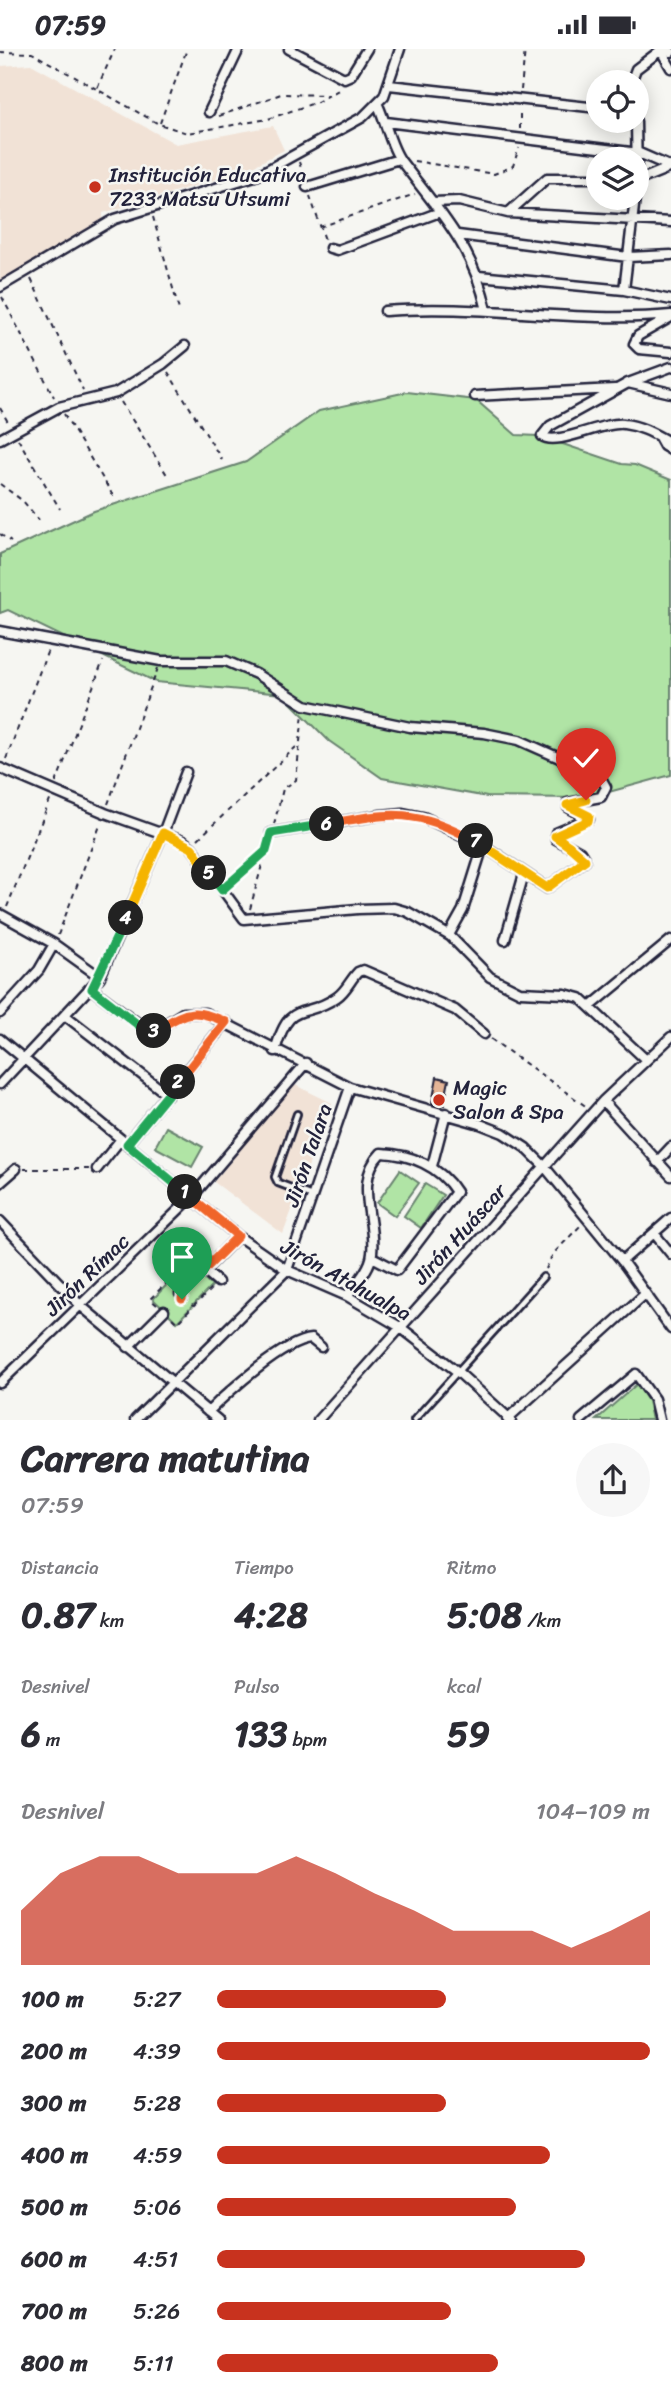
<!DOCTYPE html>
<html lang="es">
<meta charset="utf-8">
<style>
:root{--surface:#fff;--page:#f7f7f7;--text:#2b2b33;--muted:#7c7c81;--accent:#c8321e}
body{margin:0;font-family:Sriracha,sans-serif;background:var(--page);color:var(--text);height:100vh;display:flex;flex-direction:column;font-size:26px;white-space:nowrap}
*{box-sizing:border-box;margin:0}
p{font-size:23px;color:var(--muted)}
.icon{flex:none;width:38px;height:38px;fill:none;stroke:currentColor;stroke-width:2;stroke-linecap:round;stroke-linejoin:round}
.map{position:relative;height:1371px;overflow:hidden}
.side{display:flex;flex-direction:column;background:var(--surface);flex:1}
.side>*{flex:none}
.tools{position:absolute;left:586px;top:21px;display:grid;gap:14px}
.tools a{display:grid;place-items:center;width:63px;height:63px;border-radius:50%;background:var(--surface);box-shadow:0 4px 18px #0003;font-size:35px}
.pin{position:absolute;display:grid;place-items:center;width:60px;height:60px;color:#fff;margin:-72px -30px;border-radius:50% 50% 50% 0;rotate:-45deg;box-shadow:0 0 7px #0007}
.pin .icon{rotate:45deg}
.km{position:absolute;width:35px;height:35px;margin:-18px;border-radius:50%;background:#222;color:#fff;font-size:19px;line-height:35px;text-align:center}
.round{display:grid;place-items:center;flex:none;width:74px;height:74px;border-radius:37px;background:var(--page)}
.overview{display:flex;align-items:center;justify-content:space-between;height:119px;padding:0 21px}
h1{font-size:38px;font-weight:700;line-height:52px}
.figures{display:grid;grid-template-columns:repeat(3,1fr);gap:10px;height:119px;padding:7px 21px}
.figures div{display:grid;align-content:center}
.figures b{font-size:35px;font-weight:700}
.figures small{font-size:19px;font-weight:400}
.figures p{font-size:19px}
.chart{height:196px;padding:14px 21px}
.chart p{display:flex;justify-content:space-between}
.chart svg{width:100%;height:126px;margin-top:7px;fill:var(--accent);opacity:.7}
ul{padding:0 21px;list-style:none;font-size:23px}
li{display:grid;grid-template-columns:112px 84px 1fr;align-items:center;height:52px}
li i{height:18px;border-radius:9px;background:var(--accent)}
.status{display:flex;justify-content:space-between;align-items:center;height:49px;padding:0 35px;background:var(--surface);direction:ltr}
.status svg{height:19px;fill:currentColor}
.map>svg:first-child{display:block}
</style>
<div class="status"><b>07:59</b><svg viewBox="0 0 49 12"><path d="M0 12V9h3v3zM5 12V6h3v6zM10 12V3h3v9zM15 12V0h3v12zM26 1h20v11H26zM47 4h2v5h-2z"/></svg></div>
<div class="map">
<svg width="671" height="1371" viewBox="0 0 671 1371">
<rect width="100%" height="100%" fill="#f6f6f2"/>
<filter id="ink" filterUnits="userSpaceOnUse"><feTurbulence type="fractalNoise" baseFrequency=".0143" numOctaves="2"/><feDisplacementMap in="SourceGraphic" scale="14" xChannelSelector="R" yChannelSelector="G"/><feConvolveMatrix kernelMatrix="1 2 1 2 8 2 1 2 1" color-interpolation-filters="sRGB"/></filter>
<g filter="url(#ink)">
<path fill="#f1e2d6" d="M31,15L176,95L273,77L284,101L244,122L103,164V170L0,232V17Z
M293,1035L332,1054L283,1185L214,1133Z"/>
<path fill="#b0e4a5" stroke="#698370" stroke-width="2" d="M407,343L476,351L516,386L539,387L622,415L635,416L671,431V726L587,749L487,748L382,729L329,692L282,645L156,633L8,561L0,564V505L94,462L246,413L319,362Z
M166,1078L203,1098L192,1118L155,1098Z
M400,1121L419,1134L395,1167L377,1154Z
M425,1135L443,1146L421,1179L404,1167Z
M188,1214L212,1237L177,1273L153,1250Z
M637,1335L648,1352L652,1371H596Z"/>
<path fill="#e5b596" stroke="#22223b" stroke-width="2" d="M437,1028L449,1031L444,1056L432,1054Z"/>
<g fill="none" stroke-linecap="round" stroke-linejoin="round">
<defs>
<path id="service" d="M297,1065L275,1128L278,1134L312,1147
M414,1371L543,1228"/>
<path id="minor" d="M289,0L344,29L351,26L367,0
M660,0L671,19
M631,33L636,20L661,1L671,3
M389,36L598,59
M378,56C386,73 390,97 401,112C440,163 472,196 487,261
M209,63L239,0
M636,72L637,131
M386,73L639,104L671,118
M637,132L671,118
M307,138L399,110
M433,153L459,152L508,164L671,173
M508,164L547,129H598
M458,186L628,208L671,206
M330,199L337,201L440,163
M479,227L624,241L671,251
M0,238L115,170L258,126L363,68L384,47L400,0
M624,241L635,149
M385,262C480,254 576,275 671,266
M671,268L638,287L634,295L639,300L671,303
M671,318L628,334L550,377L542,387C557,398 603,372 624,375C642,377 656,386 671,394
M628,334L671,344
M475,347L615,340
M659,388L664,397L671,401
M0,390L59,358L116,344L163,315L185,297
M0,582L161,612H226L256,625L305,656L410,678L484,684L519,691L600,727L606,738L601,748L568,754V758L589,770L556,784V790L580,803L585,811L547,839L481,795L423,768L403,764L381,766L271,784
M0,719L105,764L183,792L192,799L244,870L358,860L394,859L408,863L450,887L490,928L520,943L565,945L580,949L645,1010
M0,865L54,895L100,928
M449,886L463,861L483,797
M505,891L524,825
M92,940L151,984L183,964H205L350,1038L480,1075L503,1084L526,1099L544,1117L622,1212L671,1280
M591,957L671,891
M0,964L39,921L54,895
M66,967L168,1046
M0,990L238,1187L287,1221L347,1247L400,1278L458,1323L511,1371
M275,1002C290,948 303,972 337,948C347,941 350,931 358,923L363,921L455,961L484,985
M0,1035L100,928L163,784L186,723
M603,1052L671,1127
M127,1095L226,973
M657,1113L671,1098
M432,1117L446,1064
M97,1120L121,1090
M0,1134L16,1120
M0,1172L81,1257L218,1371
M654,1184L671,1205
M191,1210L218,1233
M622,1212L671,1169
M205,1221L238,1187
M347,1247C356,1235 371,1219 372,1204C376,1171 353,1132 381,1104C410,1105 440,1117 456,1143L397,1221L372,1208
M128,1298L164,1262
M0,1334L192,1148L306,1014
M208,1363C228,1343 284,1292 311,1290L321,1298
M507,1370L645,1245
M135,1371L287,1221L350,1038
M318,1371L603,1052L671,988
M581,1371L636,1325L654,1350L659,1371"/>
</defs>
<use href="#service" stroke="#22223b" stroke-width="10"/>
<use href="#minor" stroke="#22223b" stroke-width="13"/>
<path stroke="#22223b" stroke-width="2" stroke-dasharray="5 5" stroke-linecap="butt" d="M0,3L32,4L159,75L187,84L268,70L317,53L342,39
M97,39L115,0
M521,41L525,0
M219,67L281,45L329,46
M160,74L187,0
M520,80V61
M414,112L494,125L513,117L519,99
M299,113L304,128
M310,147L325,191
M153,168L179,261
M320,178L415,145
M31,230L83,341
M2,248L54,348
M168,323L222,411
M121,353L169,429
M0,359L8,373
M64,365L115,450
M18,390L60,460
M0,435L23,452L39,471
M0,485L11,493
M6,710L48,601
M56,734L103,612
M108,755L158,619
M274,775L283,740L296,731L303,664
M198,790L296,698
M230,834L265,802
M7,858L51,749
M250,860L268,794
M58,886L101,774
M491,990L587,1058
M24,1120H89
M546,1220L553,1205L582,1175
M168,1232L176,1240
M174.5 1245a5.5 5.5 0 1 1 11 0a5.5 5.5 0 1 1-11 0Z
M185,1240L196,1229
M184,1249L193,1257
M157,1256L150,1250L184,1217
M172,1269L177,1274L212,1239"/>
<use href="#service" stroke="#f6f6f2" stroke-width="4.5"/>
<use href="#minor" stroke="#f6f6f2" stroke-width="8"/>
</g>
</g>
<g fill="none" stroke-linecap="round" stroke-linejoin="round" filter="url(#ink)">
<defs>
<path id="split-1" d="M182,1250L184,1241L238,1187L185,1143"/>
<path id="split-2" d="M178,1033L127,1095L185,1143"/>
<path id="split-3" d="M154,982C186,964 189,957 226,973L178,1033"/>
<path id="split-4" d="M126,869L92,940L146,982H154"/>
<path id="split-5" d="M126,869L163,784L192,799L209,824"/>
<path id="split-6" d="M209,824L222,841L266,802L271,784L327,775"/>
<path id="split-7" d="M327,775C394,763 414,759 476,792"/>
<path id="split-8" d="M476,792L547,839L585,811L569,797"/>
<path id="split-9" d="M569,797L555,787L588,772L589,767L567,756L586,751"/>
</defs>
<use href="#split-1" stroke="#fff" stroke-width="14"/>
<use href="#split-2" stroke="#fff" stroke-width="14"/>
<use href="#split-3" stroke="#fff" stroke-width="14"/>
<use href="#split-4" stroke="#fff" stroke-width="14"/>
<use href="#split-5" stroke="#fff" stroke-width="14"/>
<use href="#split-6" stroke="#fff" stroke-width="14"/>
<use href="#split-7" stroke="#fff" stroke-width="14"/>
<use href="#split-8" stroke="#fff" stroke-width="14"/>
<use href="#split-9" stroke="#fff" stroke-width="14"/>
<use href="#split-1" stroke="#f0652b" stroke-width="9"/>
<use href="#split-2" stroke="#22a559" stroke-width="9"/>
<use href="#split-3" stroke="#f0652b" stroke-width="9"/>
<use href="#split-4" stroke="#22a559" stroke-width="9"/>
<use href="#split-5" stroke="#f5b400" stroke-width="9"/>
<use href="#split-6" stroke="#22a559" stroke-width="9"/>
<use href="#split-7" stroke="#f0652b" stroke-width="9"/>
<use href="#split-8" stroke="#f5b400" stroke-width="9"/>
<use href="#split-9" stroke="#f5b400" stroke-width="9"/>
</g>
<g fill="#c8321e" stroke="#f6f6f2" stroke-width="2.5">
<circle cx="95" cy="138" r="7"/>
<circle cx="439" cy="1051" r="7"/>
</g>
<g text-anchor="middle" dominant-baseline="central" stroke-width="5" stroke-linejoin="round" paint-order="stroke">
<g font-size="21" fill="#22223b" stroke="#f6f6f2" text-anchor="start">
<text x="109" y="126">Institución Educativa<tspan x="109" dy="24">7233 Matsu Utsumi</tspan></text>
<text x="453" y="1039">Magic<tspan x="453" dy="24">Salon &amp; Spa</tspan></text>
</g>
<g font-size="21" fill="#22223b" stroke="#f6f6f2">
<text transform="translate(308 1106) rotate(-71)">Jirón Talara</text>
<text transform="translate(460 1185) rotate(-48)">Jirón Huáscar</text>
<text transform="translate(87 1226) rotate(-44)">Jirón Rímac</text>
<text transform="translate(346 1231) rotate(29)">Jirón Atahualpa</text>
</g>
</g>
</svg>
<div class="tools">
<a><svg class="icon" aria-label="locate" viewBox="0 0 24 24"><circle cx="12" cy="12" r="6"/><path d="M12 2v4M12 18v4M2 12h4M18 12h4"/></svg></a>
<a><svg class="icon" aria-label="layers" viewBox="0 0 24 24"><path d="M12 4l9 5-9 5-9-5zM3 14l9 5 9-5"/></svg></a>
</div>
<div class="pin" style="left:182px;top:1250px;background:#1e9e55"><svg class="icon" aria-label="arrive" viewBox="0 0 24 24"><path d="M6 21V4h12l-3 4 3 4H6"/></svg></div>
<div class="pin" style="left:586px;top:751px;background:#d93025"><svg class="icon" aria-label="check" viewBox="0 0 24 24"><path d="M5 12l5 5 9-10"/></svg></div>
<b class="km" style="left:185px;top:1143px">1</b>
<b class="km" style="left:178px;top:1033px">2</b>
<b class="km" style="left:154px;top:982px">3</b>
<b class="km" style="left:126px;top:869px">4</b>
<b class="km" style="left:209px;top:824px">5</b>
<b class="km" style="left:327px;top:775px">6</b>
<b class="km" style="left:476px;top:792px">7</b>
</div>
<section class="side">
<div class="overview"><div><h1>Carrera matutina</h1><p>07:59</p></div><a class="round"><svg class="icon" aria-label="share" viewBox="0 0 24 24"><path d="M12 15V3M7 8l5-5 5 5M5 13v7h14v-7"/></svg></a></div>
<div class="figures">
<div><p>Distancia</p><b>0.87<small> km</small></b></div>
<div><p>Tiempo</p><b>4:28</b></div>
<div><p>Ritmo</p><b>5:08<small> /km</small></b></div>
</div>
<div class="figures">
<div><p>Desnivel</p><b>6<small> m</small></b></div>
<div><p>Pulso</p><b>133<small> bpm</small></b></div>
<div><p>kcal</p><b>59</b></div>
</div>
<div class="chart"><p><span>Desnivel</span>104–109 m</p>
<svg viewBox="0 0 160 44" preserveAspectRatio="none"><path d="M0 44V25L10 12L20 6L30 6L40 12L50 12L60 12L70 6L80 12L90 19L100 25L110 32L120 32L130 32L140 38L150 32L160 25V44z"/></svg>
</div>
<ul>
<li><b>100 m</b>5:27<i style="width:53%"></i></li>
<li><b>200 m</b>4:39<i style="width:100%"></i></li>
<li><b>300 m</b>5:28<i style="width:53%"></i></li>
<li><b>400 m</b>4:59<i style="width:77%"></i></li>
<li><b>500 m</b>5:06<i style="width:69%"></i></li>
<li><b>600 m</b>4:51<i style="width:85%"></i></li>
<li><b>700 m</b>5:26<i style="width:54%"></i></li>
<li><b>800 m</b>5:11<i style="width:65%"></i></li>
</ul>
</section>
